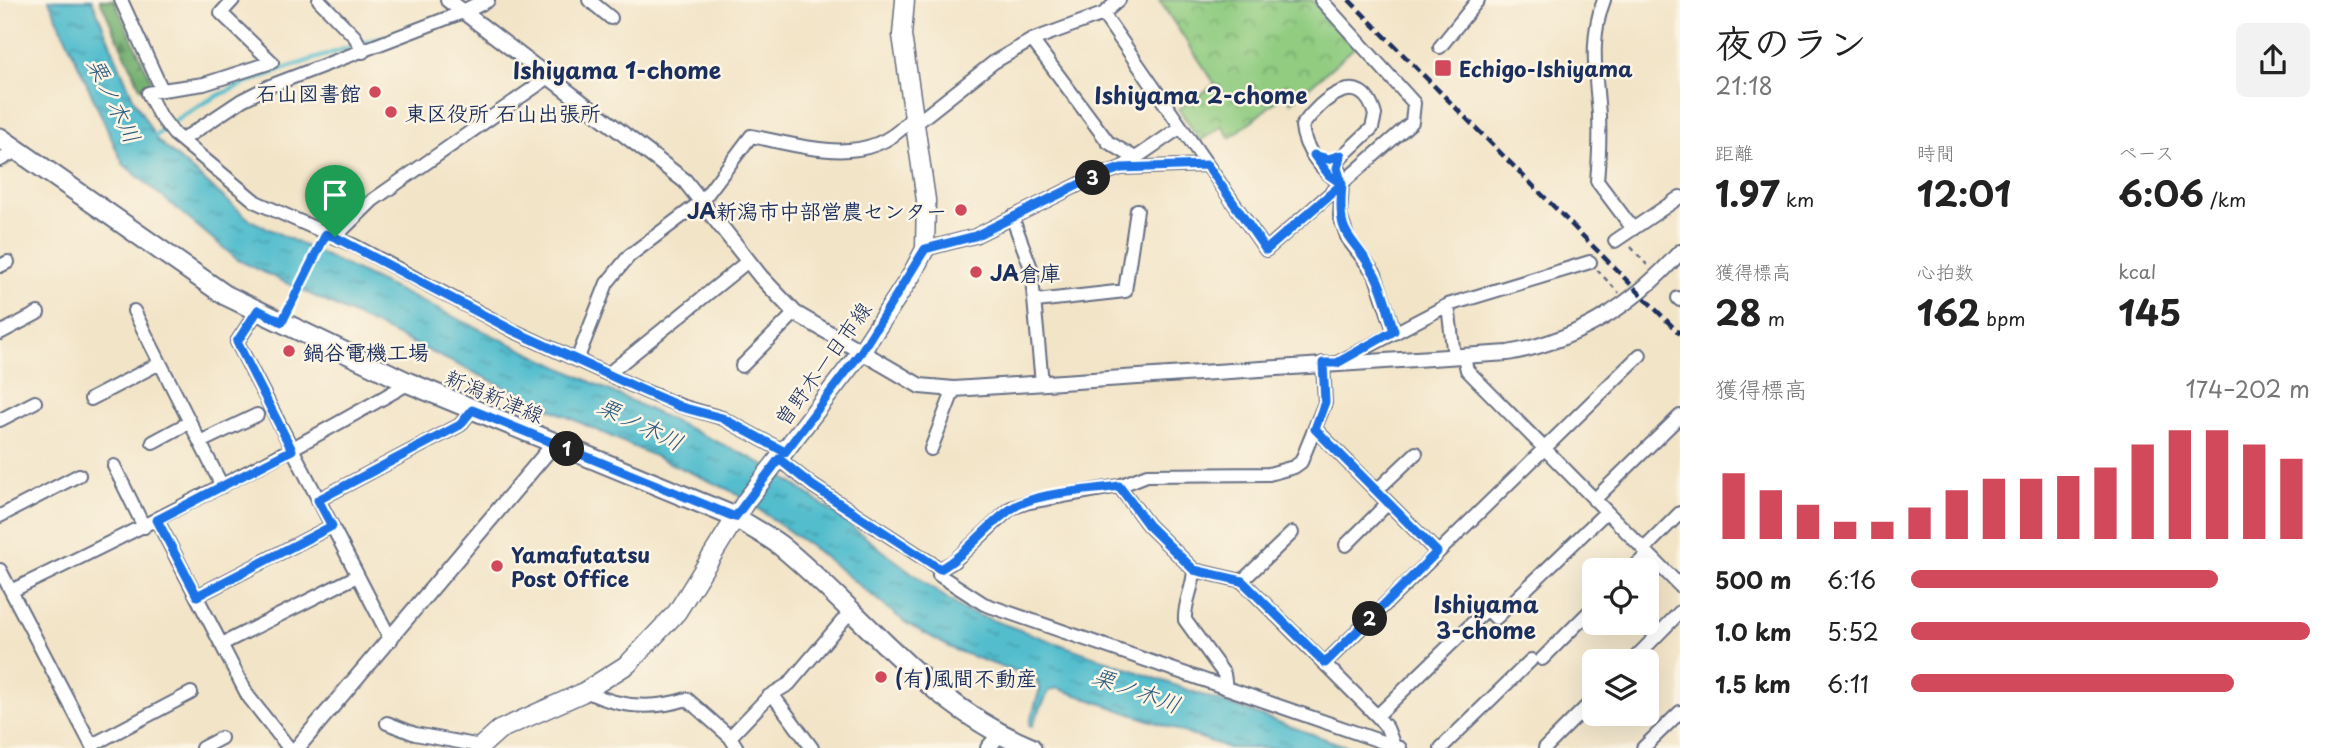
<!DOCTYPE html>
<html lang="ja">
<meta charset="utf-8">
<style>
:root{--surface:#fff;--page:#f2f2f2;--text:#222;--muted:#767676;--accent:#d1495b}
body{margin:0;font-family:"Playpen Sans","Klee One",sans-serif;background:var(--page);color:var(--text);height:100vh;display:flex;flex-direction:column;font-size:26px;white-space:nowrap}
*{box-sizing:border-box;margin:0}
p{font-size:23px;color:var(--muted)}
.icon{flex:none;width:38px;height:38px;fill:none;stroke:currentColor;stroke-width:2;stroke-linecap:round;stroke-linejoin:round}
.map{position:relative;flex:1;overflow:hidden}
.sheet{display:flex;flex-direction:column;background:var(--surface);width:665px}
.sheet>*{flex:none}
.tools{position:absolute;left:1582px;top:558px;display:grid;gap:14px}
.tools a{display:grid;place-items:center;width:77px;height:77px;border-radius:10px;background:var(--surface);box-shadow:0 7px 28px #0002;font-size:35px}
.pin{position:absolute;display:grid;place-items:center;width:60px;height:60px;color:#fff;margin:-72px -30px;border-radius:50% 50% 50% 0;rotate:-45deg;box-shadow:0 0 7px #0007}
.pin .icon{rotate:45deg}
.km{position:absolute;width:35px;height:35px;margin:-18px;border-radius:50%;background:#222;color:#fff;font-size:19px;line-height:35px;text-align:center}
.round{display:grid;place-items:center;flex:none;width:74px;height:74px;border-radius:10px;background:var(--page)}
.summary{display:flex;align-items:center;justify-content:space-between;height:119px;padding:0 35px}
h1{font-size:38px;font-weight:700;line-height:52px}
.metrics{display:grid;grid-template-columns:repeat(3,1fr);gap:10px;height:119px;padding:7px 35px}
.metrics div{display:grid;align-content:center}
.metrics b{font-size:35px;font-weight:700}
.metrics small{font-size:19px;font-weight:400}
.metrics p{font-size:19px}
.chart{height:196px;padding:14px 35px}
.chart p{display:flex;justify-content:space-between}
.chart svg{width:100%;height:126px;margin-top:7px;stroke:var(--accent);stroke-width:6}
ul{padding:0 35px;list-style:none;font-size:23px}
li{display:grid;grid-template-columns:112px 84px 1fr;align-items:center;height:52px}
li i{height:18px;border-radius:9px;background:var(--accent)}
main{display:flex;flex:1;min-height:0}
.map>svg:first-child{display:block}
</style>
<main>
<div class="map">
<svg width="1680" height="748" viewBox="0 0 1680 748">
<defs>
<pattern id="forest-firs" width="22" height="20" patternUnits="userSpaceOnUse" patternTransform="scale(1.75)"><rect width="22" height="20" fill="#74b06f"/><path d="M5 1l3.5 6h-7zM16 11l3.5 6h-7z" fill="#5e905e"/></pattern>
<pattern id="park-crowns" width="20" height="18" patternUnits="userSpaceOnUse" patternTransform="scale(1.75)"><rect width="20" height="18" fill="#91cc81"/><path d="M2 6a3 3 0 1 1 6 0M12 15a3 3 0 1 1 6 0" fill="none" stroke="#76a66d"/></pattern>
<pattern id="water-ripples" width="26" height="14" patternUnits="userSpaceOnUse" patternTransform="scale(1.75)"><rect width="26" height="14" fill="#52bdcd"/><path d="M2 4q2-2 4 0t4 0M15 11q2-2 4 0t4 0" fill="none" stroke="#439aaa"/></pattern>
</defs>
<rect width="100%" height="100%" fill="#fcf5e5"/>
<filter id="ink" filterUnits="userSpaceOnUse"><feTurbulence type="fractalNoise" baseFrequency=".0143" numOctaves="2"/><feDisplacementMap in="SourceGraphic" scale="14" xChannelSelector="R" yChannelSelector="G"/><feConvolveMatrix kernelMatrix="1 2 1 2 8 2 1 2 1" color-interpolation-filters="sRGB"/></filter>
<filter id="wash" filterUnits="userSpaceOnUse"><feTurbulence type="fractalNoise" baseFrequency=".00686" numOctaves="4" result="noise"/><feDisplacementMap in="SourceGraphic" scale="28" xChannelSelector="R" yChannelSelector="G"/><feGaussianBlur stdDeviation="1.57" result="paint"/><feColorMatrix in="noise" values="0 0 0 0 0 0 0 0 0 0 0 0 0 0 0 0 0 1.4 0 .05"/><feComposite in="paint" operator="in"/></filter>
<g filter="url(#wash)">
<rect width="100%" height="100%" fill="#f2e4c7"/>
<path fill="url(#forest-firs)" stroke="#487066" stroke-width="2" d="M100,0H114L153,84L141,89Z"/>
<path fill="url(#park-crowns)" stroke="#567e70" stroke-width="2" d="M1159,0H1312L1356,46L1291,103L1285,94L1230,138L1222,126L1200,141L1179,109L1215,84Z"/>
<path fill="url(#water-ripples)" stroke="#367696" stroke-width="2" d="M49,0H92L133,98L157,140L250,220L749,457C826,499 890,562 964,610L1351,748H1229L1057,688L1049,691L1032,726L1029,725L1040,689L1035,679L955,650L906,623L817,551L736,493L557,412L238,260L123,164Z"/>
<g fill="none" stroke-linecap="round" stroke-linejoin="round">
<path stroke="#52bdcd" stroke-width="4.5" d="M151,140C210,85 306,63 381,37"/>
</g>
</g>
<g filter="url(#ink)">
<g fill="none" stroke-linecap="round" stroke-linejoin="round">
<defs>
<path id="minor" d="M121,0L162,90L204,84L272,62L221,13L233,0
M319,0L355,37L363,52
M589,0L611,18
M1119,0L1103,14L1266,250L1412,122L1414,103L1321,0
M1604,0C1589,38 1596,75 1599,115C1600,137 1599,159 1597,181L1633,229
M1032,40L1108,142L1135,158
M1440,47L1478,0
M162,90L148,93L158,113L174,134L256,202L355,246L514,331L642,390L681,406L722,418L785,452
M914,125L994,62L1032,40L1103,14
M182,140L242,100L270,86L463,12
M0,160L18,150
M1121,168L1207,165
M1342,184C1323,172 1304,150 1302,126C1321,99 1361,66 1375,115L1372,128L1337,161L1342,184L1340,216L1348,239L1375,274L1394,331
M1012,217L1031,268L1042,383
M335,237L373,200L549,77
M1615,241L1680,197
M925,249L975,236L1092,178L1121,168L1181,127
M0,266L8,262
M1678,298L1680,300
M1036,301L1125,291L1137,210
M1448,305L1454,357
M258,310L237,342L391,640
M134,311L222,486
M0,333L38,313
M1464,357L1467,370L1680,586
M577,360L607,283L629,256L702,201L751,136C808,147 872,170 913,116
M1337,363L1448,305L1590,262
M742,366L795,313
M608,374L748,261
M91,399L160,363
M0,420L35,402
M1315,429L1437,552
M153,442L190,422
M200,442L257,415
M931,449L954,389
M779,459L813,486L940,569L939,575L984,604L1400,748
M114,466L144,527
M1119,486L1148,525L1194,570C1193,590 1184,602 1185,620L1224,674L1226,688
M1376,491L1416,453
M318,500L460,425L472,410
M1594,500L1680,416
M0,516L79,475
M157,520L248,696L289,748
M1346,545L1388,503
M1644,549L1680,513
M940,569L953,562L1011,508L1029,502L1119,486L1147,475L1269,474L1294,467L1301,462L1325,403L1323,363
M0,570L93,748
M1194,570L1242,581L1377,716L1387,728L1394,746
M1631,570L1648,554
M1242,581L1292,533
M11,591C146,526 280,458 409,383
M197,596L332,526
M222,644L357,576
M1542,659L1594,607
M1631,662L1680,612
M1325,663L1640,355
M586,691C619,708 652,710 687,699L730,737L737,748
M772,694L812,748
M1377,716L1487,609L1496,618L1606,512
M387,723L415,734L481,746
M730,737L769,696L789,684L850,612
M92,745L191,693
M202,748L221,738
M1441,748L1531,660
M1545,748L1594,699
M1643,748L1680,712"/>
<path id="tertiary" d="M448,0L685,181L761,277L795,313L920,386L954,389L1508,353C1579,340 1633,305 1680,252
M463,12L487,0
M297,748L554,444
M988,748L999,735"/>
<path id="secondary" d="M479,748L499,730L582,693L628,664L677,612L746,501L861,352L911,276L925,249L926,200L902,35L905,0"/>
<path id="primary" d="M0,138L225,295L409,383L735,517C750,527 767,535 781,546C865,615 928,706 1031,748"/>
</defs>
<use href="#minor" stroke="#666e83" stroke-width="16"/>
<use href="#tertiary" stroke="#666e83" stroke-width="18"/>
<use href="#secondary" stroke="#666e83" stroke-width="21"/>
<use href="#primary" stroke="#666e83" stroke-width="23"/>
<path stroke="#666e83" stroke-width="2.5" stroke-dasharray="5 5" stroke-linecap="butt" d="M1631,247L1647,265
M1597,270L1619,293
M288,309L322,243"/>
<use href="#minor" stroke="#fff" stroke-width="12"/>
<use href="#tertiary" stroke="#fff" stroke-width="14"/>
<use href="#secondary" stroke="#fff" stroke-width="18"/>
<use href="#primary" stroke="#fff" stroke-width="19"/>
<path stroke="#1b2f5e" stroke-width="4.5" stroke-dasharray="10 5" stroke-linecap="butt" d="M1349,0L1680,334"/>
</g>
</g>
<g fill="none" stroke-linecap="round" stroke-linejoin="round" filter="url(#ink)">
<defs>
<path id="route" d="M335,237L326,234L282,322L258,310L237,342L292,450L157,520L197,596L332,526L318,500L460,425L472,410L735,517L779,459L813,486L940,569C967,554 986,526 1011,509C1035,492 1089,491 1119,486L1148,525L1194,570L1242,581L1325,663L1437,552L1315,429L1325,402L1323,363H1337L1394,331C1388,313 1384,290 1374,273C1350,230 1337,242 1342,184L1329,175L1314,155L1328,159L1341,155L1337,168L1342,184L1266,250L1207,165L1121,168L1092,178L975,236L925,249L861,352L785,452L722,418L681,407L642,390L514,331L335,237"/>
</defs>
<use href="#route" stroke="#fff" stroke-width="14"/>
<use href="#route" stroke="#1a73e8" stroke-width="9"/>
</g>
<g fill="#d1495b" stroke="#fcf5e5" stroke-width="2.5">
<rect x="1434" y="59" width="18" height="18" rx="3.5"/>
<circle cx="375" cy="92" r="7"/>
<circle cx="391" cy="112" r="7"/>
<circle cx="961" cy="210" r="7"/>
<circle cx="976" cy="272" r="7"/>
<circle cx="289" cy="351" r="7"/>
<circle cx="497" cy="566" r="7"/>
<circle cx="881" cy="677" r="7"/>
</g>
<g text-anchor="middle" dominant-baseline="central" stroke-width="5" stroke-linejoin="round" paint-order="stroke">
<g font-size="21" font-weight="bold" fill="#1b2f5e" stroke="#fcf5e5" text-anchor="start">
<text x="1459" y="68">Echigo-Ishiyama</text>
<text x="361" y="92" text-anchor="end">石山図書館</text>
<text x="405" y="112">東区役所 石山出張所</text>
<text x="947" y="210" text-anchor="end">JA新潟市中部営農センター</text>
<text x="990" y="272">JA倉庫</text>
<text x="303" y="351">鍋谷電機工場</text>
<text x="511" y="554">Yamafutatsu<tspan x="511" dy="24">Post Office</tspan></text>
<text x="895" y="677">(有)風間不動産</text>
</g>
<g font-size="21" fill="#1b2f5e" stroke="#fcf5e5">
<text transform="translate(822 363) rotate(-54)">曽野木一日市線</text>
<text transform="translate(495 395) rotate(23)">新潟新津線</text>
</g>
<g font-size="23" font-weight="bold" fill="#1b2f5e" stroke="#fcf5e5">
<text x="617" y="69">Ishiyama 1-chome</text>
<text x="1201" y="94">Ishiyama 2-chome</text>
<text x="1486" y="603">Ishiyama<tspan x="1486" dy="26">3-chome</tspan></text>
</g>
<g font-size="23" font-style="italic" fill="#2c5a7f" stroke="#fcf5e5">
<text transform="translate(115 100) rotate(64)">栗ノ木川</text>
<text transform="translate(641 423) rotate(26)">栗ノ木川</text>
<text transform="translate(1137 689) rotate(20)">栗ノ木川</text>
</g>
</g>
</svg>
<div class="tools">
<a><svg class="icon" aria-label="locate" viewBox="0 0 24 24"><circle cx="12" cy="12" r="6"/><path d="M12 2v4M12 18v4M2 12h4M18 12h4"/></svg></a>
<a><svg class="icon" aria-label="layers" viewBox="0 0 24 24"><path d="M12 4l9 5-9 5-9-5zM3 14l9 5 9-5"/></svg></a>
</div>
<div class="pin" style="left:335px;top:237px;background:#1e9e55"><svg class="icon" aria-label="arrive" viewBox="0 0 24 24"><path d="M6 21V4h12l-3 4 3 4H6"/></svg></div>
<b class="km" style="left:567px;top:449px">1</b>
<b class="km" style="left:1370px;top:619px">2</b>
<b class="km" style="left:1093px;top:178px">3</b>
</div>
<section class="sheet">
<div class="summary"><div><h1>夜のラン</h1><p>21:18</p></div><a class="round"><svg class="icon" aria-label="share" viewBox="0 0 24 24"><path d="M12 15V3M7 8l5-5 5 5M5 13v7h14v-7"/></svg></a></div>
<div class="metrics">
<div><p>距離</p><b>1.97<small> km</small></b></div>
<div><p>時間</p><b>12:01</b></div>
<div><p>ペース</p><b>6:06<small> /km</small></b></div>
</div>
<div class="metrics">
<div><p>獲得標高</p><b>28<small> m</small></b></div>
<div><p>心拍数</p><b>162<small> bpm</small></b></div>
<div><p>kcal</p><b>145</b></div>
</div>
<div class="chart"><p><span>獲得標高</span>174–202 m</p>
<svg viewBox="0 0 160 44" preserveAspectRatio="none"><path d="M5 44V21M15 44V27M25 44V32M35 44V38M45 44V38M55 44V33M65 44V27M75 44V23M85 44V23M95 44V22M105 44V19M115 44V11M125 44V6M135 44V6M145 44V11M155 44V16"/></svg>
</div>
<ul>
<li><b>500 m</b>6:16<i style="width:77%"></i></li>
<li><b>1.0 km</b>5:52<i style="width:100%"></i></li>
<li><b>1.5 km</b>6:11<i style="width:81%"></i></li>
</ul>
</section>
</main>
